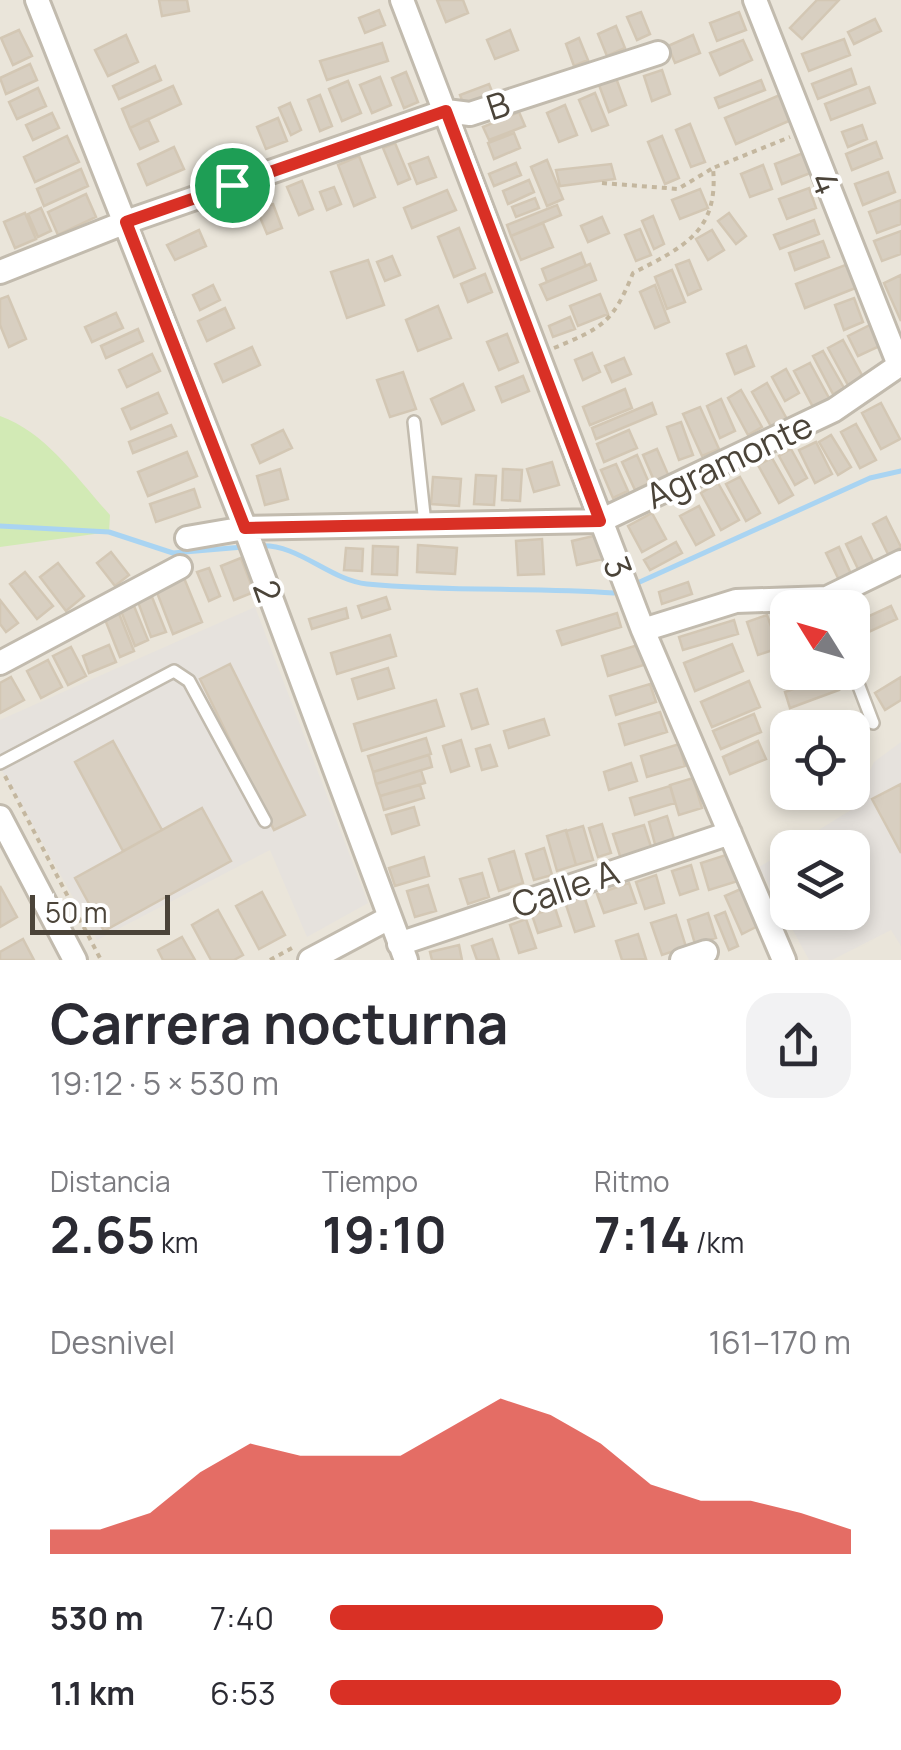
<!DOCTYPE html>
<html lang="es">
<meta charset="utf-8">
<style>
:root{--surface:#fff;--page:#f2f2f3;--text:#2b2b33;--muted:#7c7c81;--accent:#d93025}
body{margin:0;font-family:Manrope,sans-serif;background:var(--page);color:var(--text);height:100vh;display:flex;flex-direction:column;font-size:38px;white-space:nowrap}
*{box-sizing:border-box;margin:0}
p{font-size:32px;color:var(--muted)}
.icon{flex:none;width:55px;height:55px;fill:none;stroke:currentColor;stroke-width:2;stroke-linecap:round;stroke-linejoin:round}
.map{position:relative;height:960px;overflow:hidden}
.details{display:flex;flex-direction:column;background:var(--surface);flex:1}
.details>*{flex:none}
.needle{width:65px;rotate:307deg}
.buttons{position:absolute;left:770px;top:590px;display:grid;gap:20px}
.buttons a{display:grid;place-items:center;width:100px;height:100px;border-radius:20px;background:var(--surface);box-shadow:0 5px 15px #0003;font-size:50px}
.scale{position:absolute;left:30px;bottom:25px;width:140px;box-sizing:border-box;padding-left:10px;border:5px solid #4b4439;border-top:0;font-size:28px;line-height:35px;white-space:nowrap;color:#4b4439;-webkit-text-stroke:8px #fff;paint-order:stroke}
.pin{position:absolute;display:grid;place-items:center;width:85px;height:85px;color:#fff;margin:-42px;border:5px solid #fff;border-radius:50%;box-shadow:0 2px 10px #0007}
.round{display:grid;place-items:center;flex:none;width:105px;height:105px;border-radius:30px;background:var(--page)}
.head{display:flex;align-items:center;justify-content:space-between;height:170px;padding:0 50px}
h1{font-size:55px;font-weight:700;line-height:75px}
.stats{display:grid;grid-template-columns:repeat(3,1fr);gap:15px;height:170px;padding:10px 50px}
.stats div{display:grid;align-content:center}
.stats b{font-size:50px;font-weight:700}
.stats small{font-size:28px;font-weight:400}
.stats p{font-size:28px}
.chart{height:280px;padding:20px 50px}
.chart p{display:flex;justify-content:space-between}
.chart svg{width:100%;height:180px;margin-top:10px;fill:var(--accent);opacity:.7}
ul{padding:0 50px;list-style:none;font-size:32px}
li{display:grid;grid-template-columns:160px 120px 1fr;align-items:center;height:75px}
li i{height:25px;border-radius:12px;background:var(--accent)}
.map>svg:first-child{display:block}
</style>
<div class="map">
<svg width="901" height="960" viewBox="0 0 901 960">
<rect width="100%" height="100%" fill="#f6f3ec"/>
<path fill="#eae5da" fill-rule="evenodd" d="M0,0H901V960H0ZM788,608H852V672H788ZM788,728H852V792H788ZM788,848H852V912H788Z"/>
<path fill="#e6e2dd" d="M255,607L368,903L307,937L270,850L97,940L0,767V720Z
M901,742V946L891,930L832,960H809L759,867L787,850L788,912H852V848L791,847L851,810L874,762Z"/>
<path fill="#d2eab5" d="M0,416C46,432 78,480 110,515L109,532L0,547Z"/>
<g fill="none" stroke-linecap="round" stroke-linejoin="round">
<path stroke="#a9d4f2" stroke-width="5" d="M0,526L109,532L173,553L243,547
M259,546C298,543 329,580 367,584C449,592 532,587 614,593L623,590
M633,585L870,478L901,471"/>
</g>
<path fill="#d8cfc1" stroke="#d3c7b4" stroke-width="2.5" d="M159,0H187L189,11L162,16Z
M437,0H463L468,13L446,22Z
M817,0H839L802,39L790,28Z
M379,10L385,25L365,33L359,18Z
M641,12L650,34L637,40L627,17Z
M739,12L746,30L717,41L710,23Z
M875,19L881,31L854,44L848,32Z
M616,26L625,48L607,56L598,34Z
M19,30L32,56L13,65L1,38Z
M510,30L518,50L495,59L487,40Z
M126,35L138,62L108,76L95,50Z
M693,35L700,53L675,63L668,46Z
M579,38L588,60L574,66L566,44Z
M844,39L850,55L809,71L802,54Z
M743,40L752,60L720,75L710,53Z
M382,43L388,61L327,80L320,61Z
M30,64L37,80L6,94L0,78Z
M155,66L161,80L119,99L113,86Z
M851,69L856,84L818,99L812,84Z
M662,70L670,94L652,101L644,76Z
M406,72L418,102L404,108L392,78Z
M380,77L391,105L372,113L360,85Z
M616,78L626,105L609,112L599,85Z
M761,80L765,90L719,108L715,98Z
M348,81L361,113L342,121L329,89Z
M489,84L495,99L466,111L460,95Z
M173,86L181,104L130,128L122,109Z
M869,87L875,103L831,120L825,104Z
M38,88L46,106L17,119L9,102Z
M595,93L608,125L592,131L579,100Z
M320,95L332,126L320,131L308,100Z
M780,95L791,120L736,144L725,118Z
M290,103L301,130L291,135L279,108Z
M565,105L577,135L559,142L547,113Z
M519,112L525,126L489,140L483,127Z
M52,113L59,128L33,140L26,125Z
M278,118L287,141L266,149L257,127Z
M148,119L158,141L140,149L130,128Z
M690,124L705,162L691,167L676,130Z
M862,125L867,139L848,147L842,132Z
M514,133L520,148L494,159L488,143Z
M67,136L79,162L35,182L24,157Z
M662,136L679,178L665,184L648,142Z
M876,142L882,158L852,170L846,154Z
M395,143L410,179L398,184L383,148Z
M174,147L184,169L147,185L138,164Z
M806,152L813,172L782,184L775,164Z
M359,156L375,197L354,206L338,165Z
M428,157L436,177L417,184L409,164Z
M547,160L563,199L547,206L531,167Z
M516,163L521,175L494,186L489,174Z
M611,164L615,179L560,186L556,170Z
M763,165L772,189L750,197L741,174Z
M81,169L88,186L44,206L37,189Z
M888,172L895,192L863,205L855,184Z
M529,180L534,192L508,204L503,191Z
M302,181L313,209L299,215L287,187Z
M334,187L341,204L327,210L320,192Z
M809,188L816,208L787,219L779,199Z
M700,189L708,208L680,219L672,200Z
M447,190L456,210L412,228L404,208Z
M86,194L96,217L58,235L48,212Z
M535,198L539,208L516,217L512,207Z
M901,200V224L877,233L869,212Z
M273,204L282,228L267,234L257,210Z
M557,205L561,215L511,236L507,225Z
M41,208L51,231L38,237L28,214Z
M25,213L36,239L15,248L4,222Z
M729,213L746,236L736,244L718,221Z
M653,216L664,244L654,249L642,221Z
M602,217L609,233L588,242L581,226Z
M814,220L819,234L780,249L774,235Z
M543,223L553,247L521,260L511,236Z
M459,228L475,268L454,277L438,237Z
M640,229L651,255L636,261L625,235Z
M199,230L206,246L175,260L167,245Z
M712,230L724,250L708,260L696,239Z
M901,231V254L882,261L874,241Z
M823,241L829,257L795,270L789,253Z
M581,253L586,266L547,282L542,269Z
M392,256L400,275L385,281L377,262Z
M368,260L384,305L347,318L331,272Z
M689,260L701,289L688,295L676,265Z
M590,264L596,280L547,300L540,285Z
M848,264L858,287L805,308L796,284Z
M672,270L685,302L667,309L655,277Z
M485,274L492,292L468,302L461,284Z
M901,275V321L884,283Z
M213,285L220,300L200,310L193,295Z
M655,285L669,322L655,328L640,292Z
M600,294L608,314L578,326L570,306Z
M8,296L26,339L9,347L0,325V299Z
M854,298L863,322L844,330L835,305Z
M438,306L451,338L418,351L406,320Z
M225,308L234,328L207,341L198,321Z
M116,313L123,328L92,342L85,327Z
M570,317L575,329L553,337L549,326Z
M872,324L882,345L858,356L848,336Z
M138,329L143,341L106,358L101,346Z
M507,334L518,362L499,370L487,342Z
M843,340L863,377L848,385L828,348Z
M746,346L754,366L735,374L727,354Z
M252,347L260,365L223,382L215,364Z
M823,351L844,388L833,394L813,356Z
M592,353L600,372L583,380L575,360Z
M152,354L160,371L127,387L119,370Z
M624,358L631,374L612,382L605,366Z
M810,363L829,398L813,407L794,371Z
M786,369L799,393L785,401L772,377Z
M403,372L416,409L390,417L377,380Z
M523,376L529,391L502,402L496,387Z
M767,383L788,421L773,430L752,392Z
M463,384L474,410L442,424L431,399Z
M625,389L632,408L590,425L583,407Z
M741,390L762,427L748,435L728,398Z
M158,393L167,413L131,429L122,409Z
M721,399L735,431L720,438L707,406Z
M652,403L656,414L596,439L592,428Z
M881,403L900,439L881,449L862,413Z
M700,407L719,449L702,456L683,414Z
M681,422L693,455L679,460L667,427Z
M856,424L876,460L860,468L841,432Z
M171,425L176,436L133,453L129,442Z
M283,430L292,448L260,463L252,445Z
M629,430L637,448L604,462L597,444Z
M831,435L851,467L838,475L819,442Z
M816,442L832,474L815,483L799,450Z
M657,449L670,479L656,485L643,455Z
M791,449L807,478L795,485L779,456Z
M187,452L197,476L148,496L138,472Z
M637,455L649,483L635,490L622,462Z
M772,458L793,495L779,503L758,465Z
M552,462L559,485L534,492L527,469Z
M616,464L628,491L613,498L601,470Z
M280,469L288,499L265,505L257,476Z
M503,469L522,470L520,501L502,500Z
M476,475L496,476L494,505L474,504Z
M433,477L461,479L459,506L431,504Z
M740,477L760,513L746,521L726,484Z
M718,483L739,520L721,530L701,493Z
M194,489L200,507L156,522L150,504Z
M699,506L714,535L696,545L680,516Z
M652,513L666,539L642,552L628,526Z
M886,517L901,547L889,556L873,524Z
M598,535L603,559L577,565L572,541Z
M861,537L875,565L860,573L846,544Z
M542,539L544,574L518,575L516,541Z
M676,542L682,553L650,570L644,560Z
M418,545L457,548L455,574L417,572Z
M373,546L398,547L397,575L372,574Z
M839,547L851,574L839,580L826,553Z
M346,548L363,549L362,571L344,570Z
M111,552L129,575L115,586L97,563Z
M241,558L254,592L234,600L221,566Z
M58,563L84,596L66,611L40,577Z
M209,568L220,596L209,601L197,572Z
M25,572L53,606L37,619L10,584Z
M184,578L202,622L173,634L156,590Z
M688,582L692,594L662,604L659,592Z
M152,597L166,632L151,637L138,602Z
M386,597L390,609L362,618L358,606Z
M0,600L18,623L6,632L0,624Z
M134,606L148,640L135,646L121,611Z
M891,606L897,619L862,635L856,622Z
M346,608L348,618L312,629L309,619Z
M118,611L134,651L120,657L104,617Z
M617,613L621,627L562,645L557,631Z
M767,615L779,648L758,655L747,622Z
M734,620L738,634L683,650L679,637Z
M390,635L396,656L337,674L331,653Z
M641,644L647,664L608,676L602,656Z
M732,644L743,671L695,691L684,663Z
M109,645L116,662L89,673L83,656Z
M71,647L86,676L68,685L53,656Z
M48,660L62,687L41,698L27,671Z
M230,664L305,815L274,830L200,679Z
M388,668L394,688L358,699L352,679Z
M833,674L839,690L790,708L785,692Z
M11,677L24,700L0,713V683Z
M901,677V700L885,710L875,693Z
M749,681L760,707L712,727L701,702Z
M650,684L656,702L616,715L610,696Z
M477,689L488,724L472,729L461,694Z
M436,700L444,726L362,751L354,724Z
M660,712L667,732L625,745L619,724Z
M851,712L855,723L818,728L817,723Z
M754,714L761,732L721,749L713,731Z
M544,719L549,735L509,748L504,731Z
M426,738L431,754L373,772L368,756Z
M461,740L469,766L451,772L443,746Z
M113,741L162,830L123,851L75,762Z
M758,741L766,759L730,774L723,757Z
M679,744L685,766L647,777L641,756Z
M490,745L497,766L482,770L476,749Z
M429,755L432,767L376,784L373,772Z
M631,763L637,781L609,790L604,772Z
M421,770L425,783L380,796L376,784Z
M693,778L702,808L679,815L670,785Z
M901,784V853L872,799Z
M420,785L424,798L384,810L380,796Z
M670,786L675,803L635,815L630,798Z
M414,807L419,825L392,834L386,815Z
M202,808L231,861L104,931L75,878Z
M667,816L675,842L656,848L649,822Z
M602,824L611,853L598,857L589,828Z
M644,825L652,850L621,859L613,834Z
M583,826L593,860L576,865L566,831Z
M566,830L576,865L557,871L547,836Z
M544,848L552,875L534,880L526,854Z
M514,851L523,883L499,891L489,859Z
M729,854L738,881L709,890L701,863Z
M424,857L429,876L395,886L389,868Z
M691,865L698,889L680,895L672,871Z
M482,873L489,897L468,904L460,879Z
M656,875L664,903L645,909L636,882Z
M629,883L636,903L604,913L597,894Z
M428,885L436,911L415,917L407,891Z
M0,886L17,917L0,927Z
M741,889L758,926L742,934L725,896Z
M262,892L285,935L259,949L236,906Z
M584,896L594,926L575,932L565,902Z
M555,908L561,926L538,933L532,915Z
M218,910L243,955L234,960H211L192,925Z
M725,912L738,946L729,950L715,916Z
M708,913L716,938L695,944L688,920Z
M676,915L686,947L662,955L651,923Z
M526,919L536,948L519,953L510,925Z
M638,934L646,959L622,960L616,941Z
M182,937L195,960H163L158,950Z
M23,939L34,960H0V952Z
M492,939L499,960H477L472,946Z
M459,945L462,960H432L430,952Z"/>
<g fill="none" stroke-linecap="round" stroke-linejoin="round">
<defs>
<path id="service" d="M414,422L425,524
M852,668L873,723
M0,763L174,671L189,681L265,821"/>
<path id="minor" d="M37,0L245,528L406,960
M402,0L643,630L784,960
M755,0L899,365
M0,272L126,222L446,111L470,114L658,53
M187,538L245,528L600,521L834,410L901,364
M643,630L736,601L827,598L901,562
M0,663L180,567
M0,817L75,960
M399,944L730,833
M310,960L389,918
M682,960L706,952"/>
</defs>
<use href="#service" stroke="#c2bbae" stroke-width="16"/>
<use href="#minor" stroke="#c2bbae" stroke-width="28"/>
<path stroke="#c4b79f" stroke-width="4" stroke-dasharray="5 5" stroke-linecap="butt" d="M602,183L678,189L713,168
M554,348C602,328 613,323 633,273C684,247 719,231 713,168L790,137
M5,776L101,960
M270,960L292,948"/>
<use href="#service" stroke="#fff" stroke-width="11"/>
<use href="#minor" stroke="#fff" stroke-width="22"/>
</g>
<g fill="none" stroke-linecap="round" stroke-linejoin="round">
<defs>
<path id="route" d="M446,111L600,521L245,528L126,222Z"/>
</defs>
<use href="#route" stroke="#fff" stroke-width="20"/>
<use href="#route" stroke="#d93025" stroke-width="12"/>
</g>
<g text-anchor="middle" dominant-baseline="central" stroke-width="8" stroke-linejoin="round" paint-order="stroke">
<g font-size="35" fill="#4b4439" stroke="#fff">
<text transform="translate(498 105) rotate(-18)">B</text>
<text transform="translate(826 183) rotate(68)">4</text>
<text transform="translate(729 460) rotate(-25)">Agramonte</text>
<text transform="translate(618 567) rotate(69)">3</text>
<text transform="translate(268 591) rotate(70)">2</text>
<text transform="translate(565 888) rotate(-19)">Calle A</text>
</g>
</g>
</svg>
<div class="buttons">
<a><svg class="needle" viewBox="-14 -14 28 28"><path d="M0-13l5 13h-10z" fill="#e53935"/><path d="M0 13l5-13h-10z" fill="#7c7c81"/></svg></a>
<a><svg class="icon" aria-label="locate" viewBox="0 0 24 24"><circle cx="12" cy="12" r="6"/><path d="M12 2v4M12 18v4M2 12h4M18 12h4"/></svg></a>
<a><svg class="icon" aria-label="layers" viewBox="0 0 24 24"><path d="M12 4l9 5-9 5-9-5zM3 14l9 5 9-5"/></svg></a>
</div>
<div class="scale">50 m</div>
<div class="pin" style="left:232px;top:185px;background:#1e9e55"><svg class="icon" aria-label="arrive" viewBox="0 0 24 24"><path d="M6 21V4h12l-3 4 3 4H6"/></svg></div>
</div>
<section class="details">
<div class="head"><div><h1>Carrera nocturna</h1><p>19:12 · 5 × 530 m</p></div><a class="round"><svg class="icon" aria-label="share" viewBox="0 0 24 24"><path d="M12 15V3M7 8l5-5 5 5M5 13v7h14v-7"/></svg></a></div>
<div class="stats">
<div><p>Distancia</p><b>2.65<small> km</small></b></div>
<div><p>Tiempo</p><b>19:10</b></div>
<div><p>Ritmo</p><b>7:14<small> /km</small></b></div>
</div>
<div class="chart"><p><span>Desnivel</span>161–170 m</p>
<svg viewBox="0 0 160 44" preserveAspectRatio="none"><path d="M0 44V38L10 38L20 34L30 24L40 17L50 20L60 20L70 20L80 13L90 6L100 10L110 17L120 27L130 31L140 31L150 34L160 38V44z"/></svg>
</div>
<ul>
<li><b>530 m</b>7:40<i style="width:64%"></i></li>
<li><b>1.1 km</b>6:53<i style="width:98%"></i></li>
</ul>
</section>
